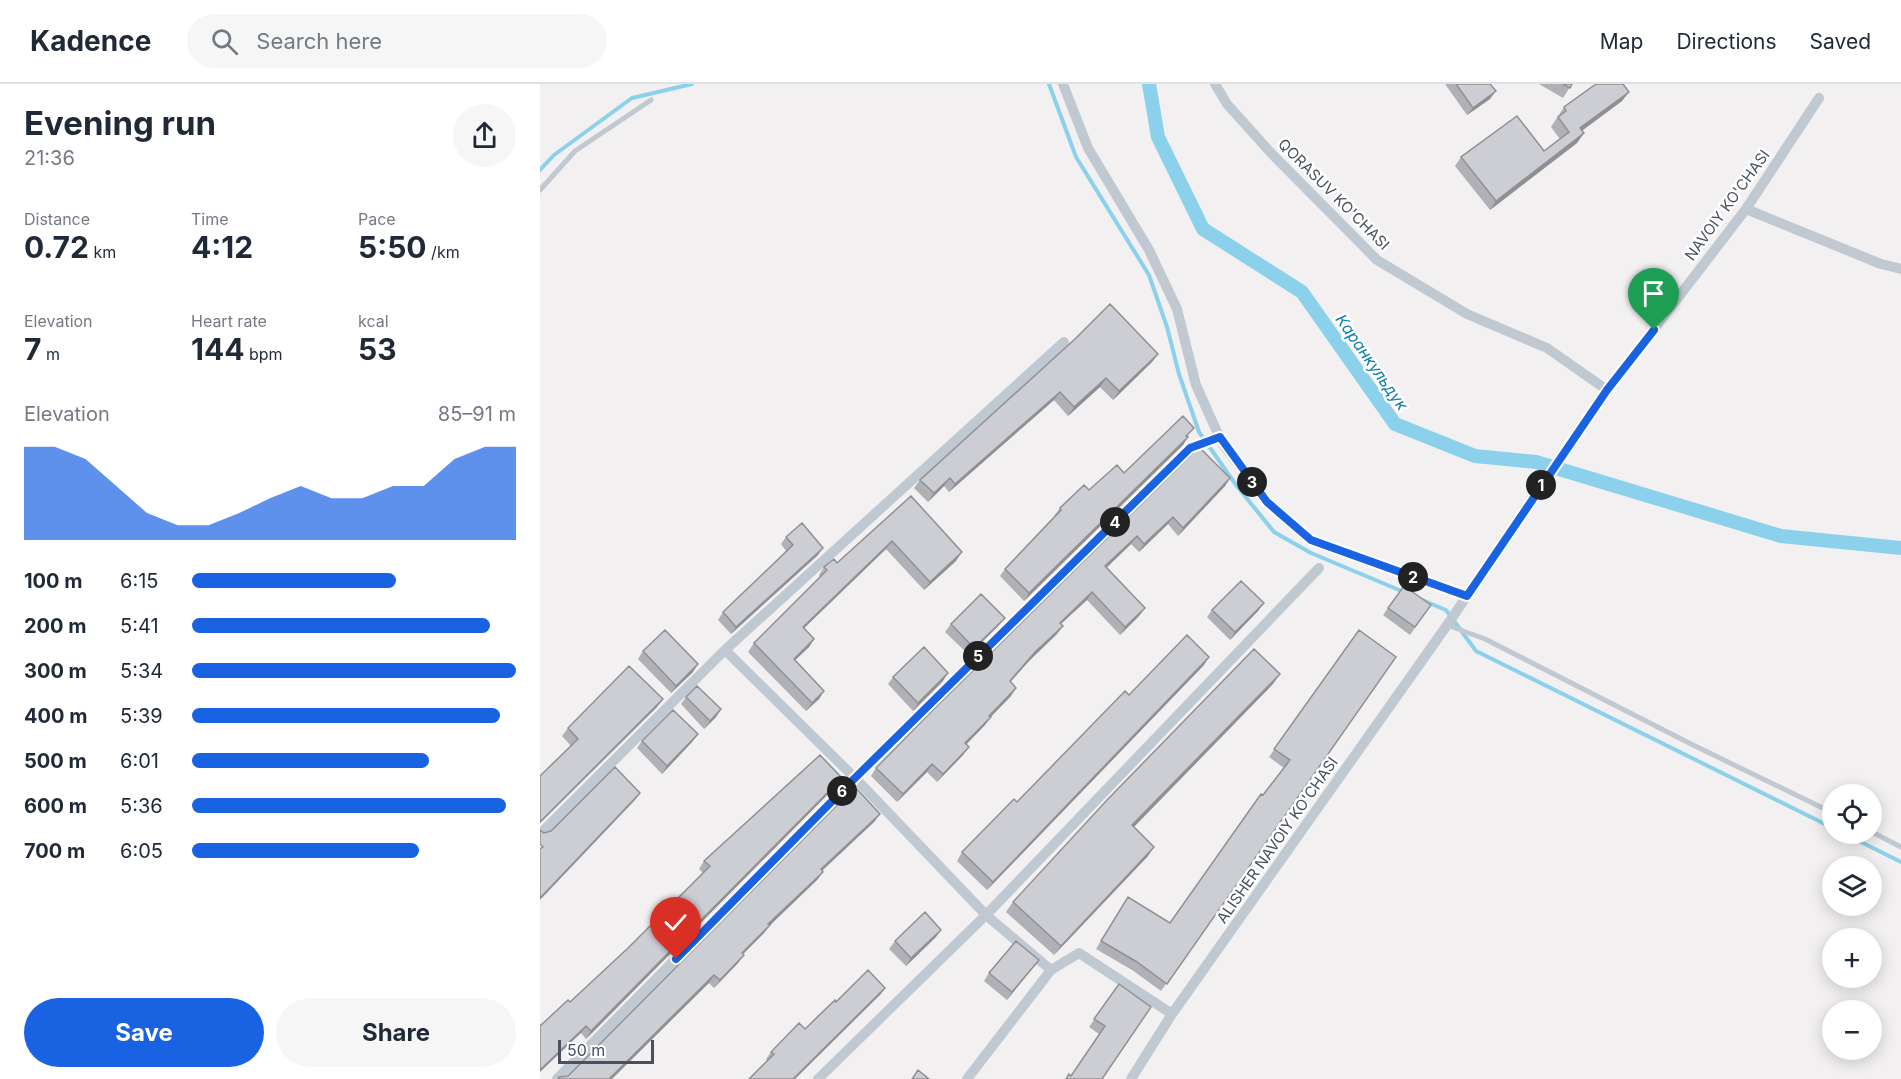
<!DOCTYPE html>
<meta charset="utf-8">
<style>
:root{--surface:#fff;--page:#f6f6f7;--text:#1f2937;--muted:#747a83;--line:#e0e1e3;--accent:#1963e3}
body{margin:0;font-family:Inter,sans-serif;background:var(--page);color:var(--text);height:100vh;display:flex;flex-direction:column;font-size:22px;white-space:nowrap}
*{box-sizing:border-box;margin:0}
p{font-size:20px;color:var(--muted)}
.icon{flex:none;width:33px;height:33px;fill:none;stroke:currentColor;stroke-width:2;stroke-linecap:round;stroke-linejoin:round}
.map{position:relative;flex:1;overflow:hidden}
.details{display:flex;flex-direction:column;background:var(--surface);width:540px}
.details>*{flex:none}
.fabs{position:absolute;left:1282px;top:700px;display:grid;gap:12px}
.fabs a{display:grid;place-items:center;width:60px;height:60px;border-radius:50%;background:var(--surface);box-shadow:0 3px 15px #0003;font-size:30px}
.scale{position:absolute;left:18px;bottom:15px;width:96px;box-sizing:border-box;padding-left:6px;border:3px solid #48515d;border-top:0;font-size:16px;line-height:21px;white-space:nowrap;color:#48515d;-webkit-text-stroke:4px #fff;paint-order:stroke}
.pin{position:absolute;display:grid;place-items:center;width:51px;height:51px;color:#fff;margin:-62px -26px;border-radius:50% 50% 50% 0;rotate:-45deg;box-shadow:0 0 6px #0007}
.pin .icon{rotate:45deg}
.km{position:absolute;width:30px;height:30px;margin:-15px;border-radius:50%;background:#222;color:#fff;font-size:16px;line-height:30px;text-align:center}
.round{display:grid;place-items:center;flex:none;width:63px;height:63px;border-radius:32px;background:var(--page)}
.overview{display:flex;align-items:center;justify-content:space-between;height:102px;padding:0 24px}
h1{font-size:33px;font-weight:700;line-height:45px}
.figures{display:grid;grid-template-columns:repeat(3,1fr);gap:9px;height:102px;padding:6px 24px}
.figures div{display:grid;align-content:center}
.figures b{font-size:30px;font-weight:700}
.figures small{font-size:16px;font-weight:400}
.figures p{font-size:16px}
.chart{height:168px;padding:12px 24px}
.chart p{display:flex;justify-content:space-between}
.chart svg{width:100%;height:108px;margin-top:6px;fill:var(--accent);opacity:.7}
.button{display:flex;gap:12px;margin-top:auto;padding:12px 24px}
.button a{flex:1;height:69px;border-radius:36px;background:var(--accent);color:#fff;font-size:24px;font-weight:700;line-height:69px;text-align:center}
.button a+a{background:var(--page);color:var(--text)}
ul{padding:0 24px;list-style:none;font-size:20px}
li{display:grid;grid-template-columns:96px 72px 1fr;align-items:center;height:45px}
li i{height:15px;border-radius:8px;background:var(--accent)}
header{display:flex;align-items:center;gap:36px;box-sizing:border-box;height:84px;padding:0 30px;background:var(--surface);border-bottom:2px solid var(--line)}
header strong{font-size:28px}
nav{display:flex;gap:33px;margin-inline-start:auto;font-size:21px}
.search{width:420px;height:54px;background:var(--page);display:flex;align-items:center;gap:15px;box-sizing:border-box;padding:0 21px;border-radius:33px;color:var(--muted);font-size:22px}
main{display:flex;flex:1;min-height:0}
.map>svg:first-child{display:block}
</style>
<header>
<strong>Kadence</strong>
<div class="search"><svg class="icon" aria-label="search" viewBox="0 0 24 24"><circle cx="10" cy="10" r="6"/><path d="M15 15l6 6"/></svg>Search here</div>
<nav><a>Map</a><a>Directions</a><a>Saved</a></nav>
</header>
<main>
<section class="details">
<div class="overview"><div><h1>Evening run</h1><p>21:36</p></div><a class="round"><svg class="icon" aria-label="share" viewBox="0 0 24 24"><path d="M12 15V3M7 8l5-5 5 5M5 13v7h14v-7"/></svg></a></div>
<div class="figures">
<div><p>Distance</p><b>0.72<small> km</small></b></div>
<div><p>Time</p><b>4:12</b></div>
<div><p>Pace</p><b>5:50<small> /km</small></b></div>
</div>
<div class="figures">
<div><p>Elevation</p><b>7<small> m</small></b></div>
<div><p>Heart rate</p><b>144<small> bpm</small></b></div>
<div><p>kcal</p><b>53</b></div>
</div>
<div class="chart"><p><span>Elevation</span>85–91 m</p>
<svg viewBox="0 0 160 44" preserveAspectRatio="none"><path d="M0 44V6L10 6L20 11L30 22L40 33L50 38L60 38L70 33L80 27L90 22L100 27L110 27L120 22L130 22L140 11L150 6L160 6V44z"/></svg>
</div>
<ul>
<li><b>100 m</b>6:15<i style="width:63%"></i></li>
<li><b>200 m</b>5:41<i style="width:92%"></i></li>
<li><b>300 m</b>5:34<i style="width:100%"></i></li>
<li><b>400 m</b>5:39<i style="width:95%"></i></li>
<li><b>500 m</b>6:01<i style="width:73%"></i></li>
<li><b>600 m</b>5:36<i style="width:97%"></i></li>
<li><b>700 m</b>6:05<i style="width:70%"></i></li>
</ul>
<div class="button"><a>Save</a><a>Share</a></div>
</section>
<div class="map">
<svg width="1361" height="995" viewBox="0 0 1361 995">
<rect width="100%" height="100%" fill="#f2f0f0"/>
<g fill="none" stroke-linecap="round" stroke-linejoin="round">
<path stroke="#8cd1ec" stroke-width="4" d="M509,0L536,73L609,191L627,243L639,290L659,348L696,401L734,448L771,469L864,508
M0,86L14,71L92,14L152,0
M882,516L906,526L936,567L1293,744
M1305,750L1361,778"/>
<path stroke="#8cd1ec" stroke-width="14" d="M609,0L618,53L663,145L762,208L855,340L935,372L996,378L1241,452L1361,464"/>
<path stroke="#c0c9d1" stroke-width="5" d="M0,106L35,67L111,16
M907,541L945,555L1153,661L1293,729
M1332,748L1361,763"/>
<path stroke="#c0c9d1" stroke-width="10" d="M523,0L548,64L609,166L637,225L656,301L682,359L727,418L771,457L927,512
M675,0L687,20L731,69L837,176L927,230L1007,264L1067,306
M1206,125L1341,180L1361,185
M185,566L315,694L446,831L511,886
M0,750L185,566L524,258
M17,995L315,694L650,364L680,353
M278,995L446,831L779,484
M427,995L511,886L539,869L632,930
M591,995L632,930L910,537L999,404L1067,306L1206,125L1279,14"/>
</g>
<path fill="#b0b1b6" d="M905,0H950V15L927,31Z
M999,0H1032L1023,14Z
M1082,17L1042,47L1044,49L1037,59L950,126L915,82L921,73L1004,67L1020,55L1011,43L1024,23Z
M535,255L618,270L612,278L573,316L560,303L528,332L514,316L409,408L404,402L388,418L374,404L380,396Z
M649,351L643,361L484,517L460,492L465,485L515,432H514L520,424L549,406L584,389Z
M659,363L690,394L685,402L638,452L628,440L599,468L591,460L567,483L599,532L580,551L547,516L521,540L517,550L490,576L470,598L471,612L450,633L445,641L426,660L429,663L423,671L397,698L387,688L357,718L331,692L336,684Z
M371,412L416,477L384,506L346,465L264,544L274,555L269,563L255,576L284,607L279,615L266,627L208,568L214,559L280,493L279,491L284,483L297,479Z
M246,453L278,471L191,550L178,536L183,528L246,467L241,460Z
M864,502L891,521L870,551L843,531Z
M724,519L718,527L690,556L667,533L672,526Z
M411,540L459,541L429,571L405,548Z
M819,546L856,573L621,907L592,886L556,865L588,813L630,839L744,684L729,673Z
M103,567L153,588L131,609L98,575Z
M664,581L447,806L417,777L422,768L477,718L589,611Z
M353,593L403,597L373,627L348,600Z
M733,600L594,743L608,772L514,871L466,828L473,818Z
M146,613L181,625L176,633L164,645L141,620Z
M117,623L0,739L31,662L22,652L28,644Z
M158,650L152,658L122,690L97,664L102,657Z
M297,701L46,955L41,949L30,918L87,865L163,789L159,785L164,777Z
M340,730L334,738L282,787L283,788L277,796L230,841L224,849L203,870L198,879L174,904L169,899L28,992Z
M396,853L366,882L349,865L355,857Z
M499,876L467,916L444,897L449,889Z
M579,900L562,995L531,992L559,950L549,943Z
M345,904L340,911L227,977L226,975L231,968L265,945L296,918Z"/>
<path fill="#909094" d="M956,7L950,15L927,31L933,24Z
M1089,8L1082,17L1033,53L1040,44Z
M1044,49L1037,59L950,126L956,117Z
M618,270L612,278L573,316L579,307Z
M566,294L560,303L528,332L534,323Z
M520,308L514,316L409,408L415,400Z
M648,353L643,361L484,517L489,509Z
M410,394L404,402L388,418L394,409Z
M690,394L685,402L638,452L643,444Z
M633,433L628,440L599,468L604,460Z
M597,452L591,460L560,490L565,482Z
M352,457L346,465L257,551L263,543Z
M283,464L278,471L191,550L196,543Z
M422,468L416,477L384,506L390,498Z
M552,508L547,516L514,546L520,539Z
M724,519L718,527L690,556L695,548Z
M605,524L599,532L580,551L585,543Z
M465,534L459,541L429,571L434,564Z
M523,542L517,550L490,576L464,605L470,597L495,568Z
M274,555L269,563L248,583L254,575Z
M669,573L664,581L447,806L453,798Z
M158,580L153,588L131,609L136,602Z
M408,589L403,597L373,627L378,619Z
M740,590L733,600L586,751L592,741Z
M476,604L471,612L444,640L449,632Z
M284,607L279,615L266,627L272,619Z
M123,615L117,623L0,739V737Z
M181,625L176,633L164,645L170,637Z
M451,633L445,641L420,667L425,659Z
M158,650L152,658L122,690L127,682Z
M429,663L423,671L397,698L403,690Z
M392,680L387,688L357,718L363,710Z
M302,694L297,701L46,955L51,947Z
M100,709L95,716L0,816V814Z
M340,730L334,738L275,793L281,785Z
M614,763L608,772L514,871L521,862Z
M283,788L277,796L223,848L228,840Z
M230,841L224,849L196,877L202,869Z
M401,846L396,853L366,882L371,874Z
M204,871L198,879L174,904L180,896Z
M499,876L493,883L467,916L472,908Z
M174,891L169,899L72,995H69Z
M345,904L340,911L255,995H253Z
M46,942L41,949L0,988V986Z"/>
<path fill="#cdced4" stroke="#909094" stroke-width="1.5" d="M916,0H950L956,7L933,24Z
M1023,0H1032L1030,4Z
M1056,0H1083L1089,8L1040,44L1044,49L956,117L921,73L977,32L1004,67L1029,48L1018,33L1026,27L1024,23Z
M570,220L618,270L579,307L566,294L534,323L520,308L415,400L410,394L394,409L380,396L535,255Z
M643,332L654,344L646,352L648,353L489,509L465,485L521,426L520,424L544,401L549,406L577,381L584,389Z
M659,363L690,394L643,444L633,433L604,460L597,452L565,482L605,524L585,543L552,508L520,539L523,542L495,568L470,597L476,604L449,632L451,633L425,659L429,663L403,690L392,680L363,710L336,684L389,630Z
M371,412L422,468L390,498L352,457L263,543L274,555L254,575L284,607L272,619L214,559L287,486L284,483L294,475L297,479Z
M262,439L283,464L196,543L183,528L253,461L246,453Z
M701,497L724,519L695,548L672,526Z
M864,502L891,521L875,543L848,524Z
M441,510L465,534L434,564L411,540Z
M125,546L158,580L136,602L103,567Z
M819,546L856,573L627,900L597,878L561,857L588,813L630,839L721,710L723,711L750,676L734,665Z
M647,551L669,573L453,798L422,768L474,715L477,718L585,607L589,611Z
M384,563L408,589L378,619L353,593Z
M714,565L740,590L592,741L614,763L521,862L473,818L568,715Z
M89,582L123,615L0,738V692L38,655L28,644Z
M157,602L181,625L170,637L146,613Z
M133,626L158,650L127,682L102,657Z
M280,671L302,694L51,947L46,942L0,986V942L28,916L30,918L87,865L170,782L164,777Z
M75,683L100,709L0,814V765L3,763L0,760V746L4,749L11,747Z
M315,703L340,730L281,785L283,788L228,840L230,841L202,869L204,871L180,896L174,891L69,995H18L19,993L28,992Z
M385,828L401,846L371,874L355,857Z
M476,857L499,876L472,908L449,889Z
M328,886L345,904L253,995H209L234,970L231,968L259,939L265,945L295,916L296,918Z
M579,900L611,923L562,995H526L529,990L531,992L565,942L554,935Z
M378,986L389,995H372Z"/>
<g fill="none" stroke-linecap="round" stroke-linejoin="round">
<defs>
<path id="route" d="M136,875L315,694L650,364L680,353L727,418L771,456L927,512L1067,306L1114,246"/>
</defs>
<use href="#route" stroke="#fff" stroke-width="12"/>
<use href="#route" stroke="#1963e3" stroke-width="8"/>
</g>
<g text-anchor="middle" dominant-baseline="central" stroke-width="5" stroke-linejoin="round" paint-order="stroke">
<g font-size="15" fill="#48515d" stroke="#fff">
<text transform="translate(794 110) rotate(45)">QORASUV KO'CHASI</text>
<text transform="translate(1187 121) rotate(-54)">NAVOIY KO'CHASI</text>
<text transform="translate(737 756) rotate(-55)">ALISHER NAVOIY KO'CHASI</text>
</g>
<g font-size="16" font-style="italic" fill="#0c7fab" stroke="#fff">
<text transform="translate(832 278) rotate(55)">Каранкульдук</text>
</g>
</g>
</svg>
<div class="fabs">
<a><svg class="icon" aria-label="locate" viewBox="0 0 24 24"><circle cx="12" cy="12" r="6"/><path d="M12 2v4M12 18v4M2 12h4M18 12h4"/></svg></a>
<a><svg class="icon" aria-label="layers" viewBox="0 0 24 24"><path d="M12 4l9 5-9 5-9-5zM3 14l9 5 9-5"/></svg></a>
<a>+</a>
<a>−</a>
</div>
<div class="scale">50 m</div>
<div class="pin" style="left:1114px;top:246px;background:#1e9e55"><svg class="icon" aria-label="arrive" viewBox="0 0 24 24"><path d="M6 21V4h12l-3 4 3 4H6"/></svg></div>
<div class="pin" style="left:136px;top:875px;background:#d93025"><svg class="icon" aria-label="check" viewBox="0 0 24 24"><path d="M5 12l5 5 9-10"/></svg></div>
<b class="km" style="left:1001px;top:401px">1</b>
<b class="km" style="left:873px;top:493px">2</b>
<b class="km" style="left:712px;top:398px">3</b>
<b class="km" style="left:575px;top:438px">4</b>
<b class="km" style="left:438px;top:572px">5</b>
<b class="km" style="left:302px;top:707px">6</b>
</div>
</main>
